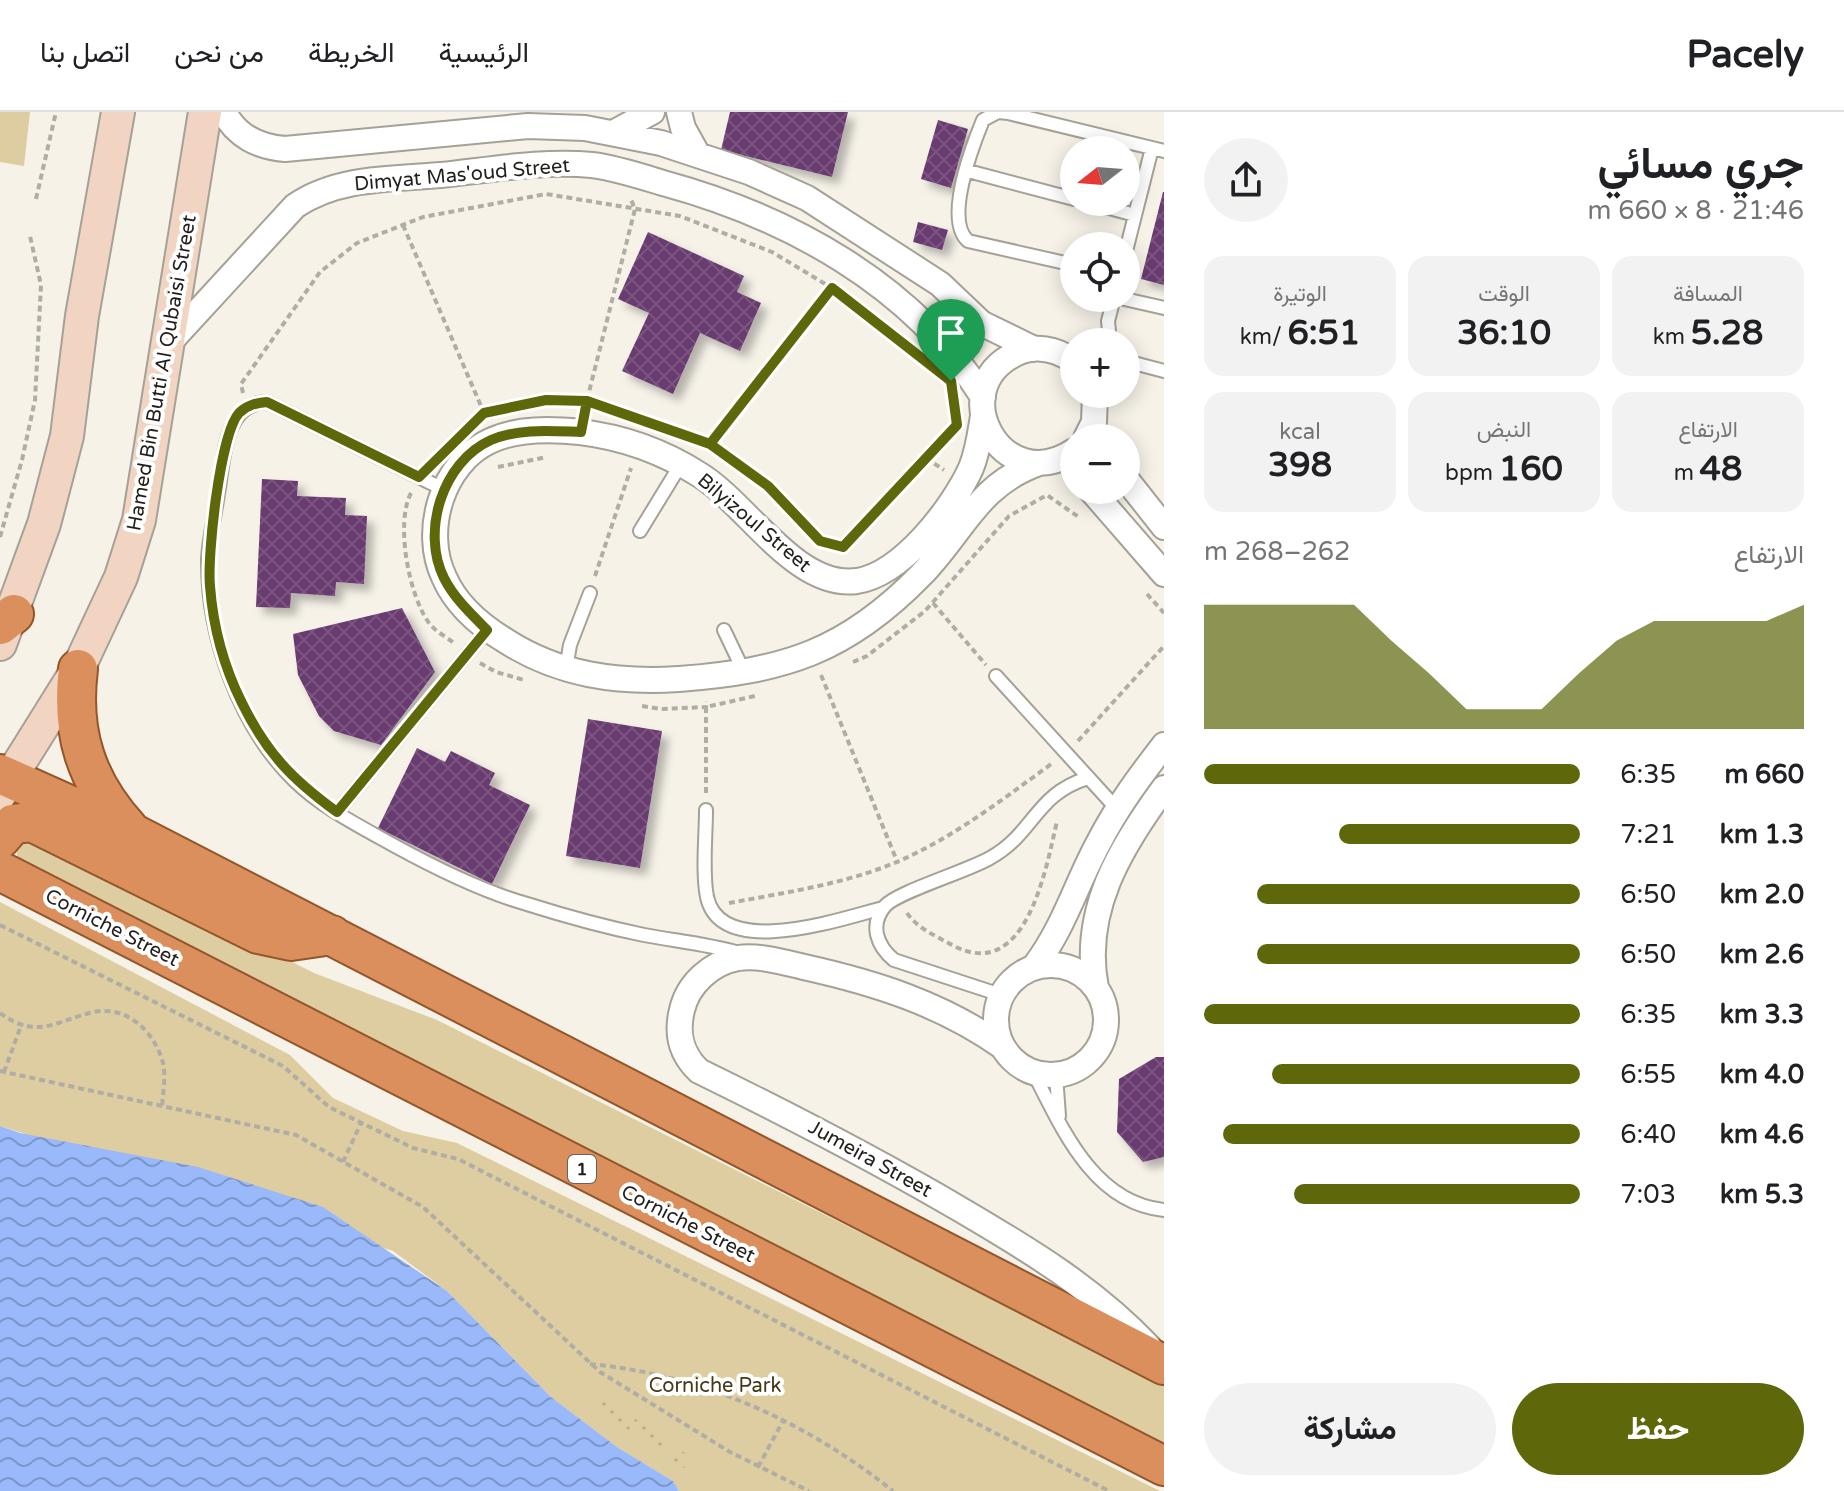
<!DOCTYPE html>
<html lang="ar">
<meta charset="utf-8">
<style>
:root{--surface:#fff;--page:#f2f2f2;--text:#202124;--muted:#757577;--line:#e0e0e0;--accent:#5e670a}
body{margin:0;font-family:"Varela Round",Vazirmatn,sans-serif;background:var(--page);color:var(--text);direction:rtl;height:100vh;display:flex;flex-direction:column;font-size:30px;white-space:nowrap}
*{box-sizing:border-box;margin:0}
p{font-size:26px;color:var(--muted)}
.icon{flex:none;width:44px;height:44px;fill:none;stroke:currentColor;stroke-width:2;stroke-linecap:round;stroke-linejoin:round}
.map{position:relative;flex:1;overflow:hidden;direction:ltr}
.panel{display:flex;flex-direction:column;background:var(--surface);width:680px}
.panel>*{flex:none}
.needle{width:52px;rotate:253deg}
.buttons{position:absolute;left:1060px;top:24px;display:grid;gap:16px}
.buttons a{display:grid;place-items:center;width:80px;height:80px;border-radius:50%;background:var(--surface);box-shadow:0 4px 20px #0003;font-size:40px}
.pin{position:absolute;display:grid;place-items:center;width:68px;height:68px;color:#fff;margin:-82px -34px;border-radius:50% 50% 50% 0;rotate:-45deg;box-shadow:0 0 8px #0007}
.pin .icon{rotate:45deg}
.round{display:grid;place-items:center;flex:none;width:84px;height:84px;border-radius:42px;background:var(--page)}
.summary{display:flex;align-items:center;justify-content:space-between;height:136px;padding:0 40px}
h1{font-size:44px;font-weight:700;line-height:60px}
.stats{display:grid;grid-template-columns:repeat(3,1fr);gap:12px;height:136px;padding:8px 40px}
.stats div{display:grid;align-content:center;border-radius:20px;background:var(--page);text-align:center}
.stats b{font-size:34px;font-weight:700}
.stats small{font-size:22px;font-weight:400}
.stats p{font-size:22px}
.chart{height:224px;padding:16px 40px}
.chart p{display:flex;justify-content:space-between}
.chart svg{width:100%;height:144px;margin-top:8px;fill:var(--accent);opacity:.7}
.cta{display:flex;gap:16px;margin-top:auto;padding:16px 40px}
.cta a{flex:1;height:92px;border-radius:48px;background:var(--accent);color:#fff;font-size:32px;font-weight:700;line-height:92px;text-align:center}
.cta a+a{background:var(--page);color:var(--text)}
ul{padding:0 40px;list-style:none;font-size:26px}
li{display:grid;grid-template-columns:128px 96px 1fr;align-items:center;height:60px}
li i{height:20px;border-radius:10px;background:var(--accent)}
header{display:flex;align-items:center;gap:48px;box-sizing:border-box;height:112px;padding:0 40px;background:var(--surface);border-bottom:2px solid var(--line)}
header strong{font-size:38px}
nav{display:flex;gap:44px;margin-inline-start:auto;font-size:28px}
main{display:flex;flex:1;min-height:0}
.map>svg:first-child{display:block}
</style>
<header>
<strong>Pacely</strong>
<nav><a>الرئيسية</a><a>الخريطة</a><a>من نحن</a><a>اتصل بنا</a></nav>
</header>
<main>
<section class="panel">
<div class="summary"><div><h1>جري مسائي</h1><p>21:46 · 8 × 660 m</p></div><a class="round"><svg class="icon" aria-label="share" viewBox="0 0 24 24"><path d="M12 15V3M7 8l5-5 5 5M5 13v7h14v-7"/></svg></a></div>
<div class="stats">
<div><p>المسافة</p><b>5.28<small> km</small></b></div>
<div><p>الوقت</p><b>36:10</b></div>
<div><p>الوتيرة</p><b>6:51<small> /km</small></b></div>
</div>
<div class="stats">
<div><p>الارتفاع</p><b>48<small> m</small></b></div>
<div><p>النبض</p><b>160<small> bpm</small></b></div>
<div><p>kcal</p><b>398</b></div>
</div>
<div class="chart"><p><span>الارتفاع</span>262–268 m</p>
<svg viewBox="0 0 160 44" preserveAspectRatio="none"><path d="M0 44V6L10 6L20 6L30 6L40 6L50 17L60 27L70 38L80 38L90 38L100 27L110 17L120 11L130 11L140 11L150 11L160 6V44z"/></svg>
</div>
<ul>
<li><b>660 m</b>6:35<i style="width:100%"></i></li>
<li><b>1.3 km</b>7:21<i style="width:64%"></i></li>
<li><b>2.0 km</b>6:50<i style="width:86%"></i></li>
<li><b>2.6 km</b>6:50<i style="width:86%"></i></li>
<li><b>3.3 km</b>6:35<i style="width:100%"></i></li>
<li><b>4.0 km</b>6:55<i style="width:82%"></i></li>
<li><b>4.6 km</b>6:40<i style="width:95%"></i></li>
<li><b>5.3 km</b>7:03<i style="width:76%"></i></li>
</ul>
<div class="cta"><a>حفظ</a><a>مشاركة</a></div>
</section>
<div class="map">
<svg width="1164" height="1379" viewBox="0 0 1164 1379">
<defs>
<pattern id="garden-dots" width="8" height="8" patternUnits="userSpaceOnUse" patternTransform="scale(2)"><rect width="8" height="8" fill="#ddcda0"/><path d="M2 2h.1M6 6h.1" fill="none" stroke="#bdb089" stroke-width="1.8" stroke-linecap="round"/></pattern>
<pattern id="water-waves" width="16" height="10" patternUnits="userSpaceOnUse" patternTransform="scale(2)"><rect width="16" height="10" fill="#99b9fb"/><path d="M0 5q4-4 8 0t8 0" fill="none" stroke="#7c96ca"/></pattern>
<pattern id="building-cross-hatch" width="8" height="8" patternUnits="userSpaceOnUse" patternTransform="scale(2)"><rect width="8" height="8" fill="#693b70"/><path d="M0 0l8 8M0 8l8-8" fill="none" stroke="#7a557f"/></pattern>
<filter id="shadow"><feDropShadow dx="7" dy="7" stdDeviation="4" flood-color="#0004"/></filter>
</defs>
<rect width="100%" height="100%" fill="#f6f2e8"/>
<path fill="#ddcda0" d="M0,0H30L24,54L0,50Z
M33,719L314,861L437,908L1164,1273V1337L18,750L15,727Z
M0,790L290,943L333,986L403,1019L457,1031L1160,1379H679L673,1369L617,1335L551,1285L447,1179L393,1139L0,1014Z"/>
<path fill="url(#garden-dots)" d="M605,1286L691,1345L684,1356L673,1349L676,1342L662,1333L657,1339L648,1333L652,1327L635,1315L631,1320L598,1296Z"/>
<path fill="url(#water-waves)" d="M0,1014L20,1021L198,1055L323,1095L447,1179L551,1285L617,1335L673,1369L679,1379H0Z"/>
<path fill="url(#building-cross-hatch)" filter="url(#shadow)" d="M730,0H848L832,65L721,38Z
M938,8L968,17L951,76L921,67Z
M1163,80H1164V173L1141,167Z
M918,110L948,118L942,138L913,130Z
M648,120L744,164L737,180L761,191L740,239L700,221L673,282L622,259L649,201L618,187Z
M262,367L298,369L297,384L346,386L345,403L367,404L364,472L336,470L335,484L291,481L290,496L256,495Z
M402,496L435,560L381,633L334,619L319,604L298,563L293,522Z
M588,607L662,619L640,756L566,744Z
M417,636L445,650L451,639L495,661L489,673L530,693L492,772L378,716Z
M1156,945H1164V1045L1143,1050L1117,1020L1119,967Z"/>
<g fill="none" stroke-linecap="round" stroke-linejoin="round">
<defs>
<path id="service" d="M968,59L1074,87
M1087,90L1135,103
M1126,139L1152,36
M1074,153L968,129C944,108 972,35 983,8L998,0L1008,1L1164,39
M1120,186L1164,196
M1110,230L1108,209L1114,186
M1126,249L1164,259
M445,378L267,290C223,291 224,349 218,382C215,403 209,426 208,447C207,523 239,614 294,668C321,695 361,715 395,734C437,757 481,779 527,792C565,804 605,815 644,823C676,829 708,832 739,841
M640,419L681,352
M724,518L745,562
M566,557L570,533L590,481
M996,564L1117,697
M706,698C706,725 702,759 707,785C721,849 843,806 883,796
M337,700L487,518
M1001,883L894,848C877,834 869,813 885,794C897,780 968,759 990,746C1034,722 1035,682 1088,666
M1033,960C1062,1016 1093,1091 1164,1098
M1056,963L1059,1004"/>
<path id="minor" d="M224,0C236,24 259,35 285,37L528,14L585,16L661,31L749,60L807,86L940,172L981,211L1034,237
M679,0L683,16L698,43
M613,21L652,0
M169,231L295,94C337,65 391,67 441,63C490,58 543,48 592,53C616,56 640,64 663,71C788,105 912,172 983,285
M1074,249C1056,237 1035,232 1015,242C943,277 1002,387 1074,339
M983,304C980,322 978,339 971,356C953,396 902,462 857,469C796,477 748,393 700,363C664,340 622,325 580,320C551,317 517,316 490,329C442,351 422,419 444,465C456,493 481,514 506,529C559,563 617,571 679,567C784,559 846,540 921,463C964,419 977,373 1039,351
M1086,326L1094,310L1095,282
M1126,367L1164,415
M1091,378L1164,462
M996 908a55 55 0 1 1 110 0a55 55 0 1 1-110 0Z
M1034,855C1064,816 1076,772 1099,730C1117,695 1140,664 1164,633
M1096,876C1081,800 1120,736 1164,676
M1003,935C942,892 876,871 804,855C783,850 759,843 738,846C711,851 688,872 682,898C676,922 681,942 699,959C789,1003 876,1048 963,1099C1031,1139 1094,1177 1149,1235"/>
<path id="secondary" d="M0,532L44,412L67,324L82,204L118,0
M0,682L78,557L121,465L139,408L205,0"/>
<path id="trunk" d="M0,513L14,502
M78,557C70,620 86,670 129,717
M0,662L134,722L1164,1253
M0,727L13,712L32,710L258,822L291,829L332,823
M0,759L1164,1354"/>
</defs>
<use href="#service" stroke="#a5a197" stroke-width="16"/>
<use href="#minor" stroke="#a5a197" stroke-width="28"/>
<use href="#secondary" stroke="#a5a197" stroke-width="36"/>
<use href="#trunk" stroke="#93562b" stroke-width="42"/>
<path stroke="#b0ada5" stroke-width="4" stroke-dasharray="6 4" stroke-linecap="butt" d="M36,87L56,0
M403,113L484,301
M243,281L241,272L320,160L357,131L423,105L546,82L680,104L772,140L832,176L907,233
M587,288L635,97L630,85
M954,289L957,308
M522,293C569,283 606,293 650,309
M478,307L484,301L498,298
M662,314L710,332L768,374L820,429L843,435L955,316
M710,332L832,176
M926,346L944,358
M498,355L547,345
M411,381C395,411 409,484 429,511C435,519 446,525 454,531
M0,425L22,348L35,288L41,173L30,124
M595,464L631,356
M1147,482L1164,501
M933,491L986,553
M853,550L867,544L925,499L1009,404L1047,383L1080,406
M480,551L496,560L524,568
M821,563L897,749
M642,594L661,597L706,595V589
M1078,629L1164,534
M706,681V595L755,584
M729,791C788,780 853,771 908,745C961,720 1007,684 1054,650
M907,801C917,816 936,824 952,833C1026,873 1046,757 1057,709
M0,813L283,954L329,995L413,1036L458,1047L1109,1379
M0,901C38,929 57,908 94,900C128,893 155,921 163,951C166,963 163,981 162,995
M0,959L296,1023L423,1095L600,1260L730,1340L809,1379
M4,960L22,911
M343,1050L361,1011
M590,1252C703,1263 805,1309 893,1379
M758,1355L783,1309"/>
<use href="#service" stroke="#fff" stroke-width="12"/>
<use href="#minor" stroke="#fff" stroke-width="24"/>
<use href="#secondary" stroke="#f1d5c2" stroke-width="32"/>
<use href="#trunk" stroke="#da8f5c" stroke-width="38"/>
</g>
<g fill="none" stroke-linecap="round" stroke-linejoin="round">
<defs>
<path id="route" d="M951,269L832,176L710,332L587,289L546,288L484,301L419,365L267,290C256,291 247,293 239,301C220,322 207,444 210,474C213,514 224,555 242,591C267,642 293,668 337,700L487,518C471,502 454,486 444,466C421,420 442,350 491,328C519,316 551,319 581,320L587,289L710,332L768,374L820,429L843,435L957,313L951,269"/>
</defs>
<use href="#route" stroke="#fff" stroke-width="16"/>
<use href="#route" stroke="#5e670a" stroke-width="10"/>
</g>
<g text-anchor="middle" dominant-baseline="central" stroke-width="8" stroke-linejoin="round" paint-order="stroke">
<rect fill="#fff" stroke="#64625f" stroke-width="2" x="568" y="1043" width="28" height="28" rx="6"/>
<g font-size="18" font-weight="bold" fill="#211f1b">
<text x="582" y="1057">1</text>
</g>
<g font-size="20" fill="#211f1b" stroke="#fff">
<text transform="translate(462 63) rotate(-5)">Dimyat Mas'oud Street</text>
<text transform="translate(162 261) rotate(-80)">Hamed Bin Butti Al Qubaisi Street</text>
<text transform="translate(754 411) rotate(40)">Bilyizoul Street</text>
<text transform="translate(112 816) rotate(27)">Corniche Street</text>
<text transform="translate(870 1047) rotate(29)">Jumeira Street</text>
<text transform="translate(688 1112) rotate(27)">Corniche Street</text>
</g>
<g font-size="20" fill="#443817" stroke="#fff">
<text x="715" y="1274">Corniche Park</text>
</g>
</g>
</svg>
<div class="buttons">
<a><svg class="needle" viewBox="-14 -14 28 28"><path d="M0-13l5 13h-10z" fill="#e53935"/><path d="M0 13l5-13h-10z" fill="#757577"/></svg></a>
<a><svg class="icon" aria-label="locate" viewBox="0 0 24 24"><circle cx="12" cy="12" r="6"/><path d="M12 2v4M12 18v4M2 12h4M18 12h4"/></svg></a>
<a>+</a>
<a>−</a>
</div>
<div class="pin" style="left:951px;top:269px;background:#1e9e55"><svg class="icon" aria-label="arrive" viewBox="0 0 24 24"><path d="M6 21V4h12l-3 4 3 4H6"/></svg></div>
</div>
</main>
